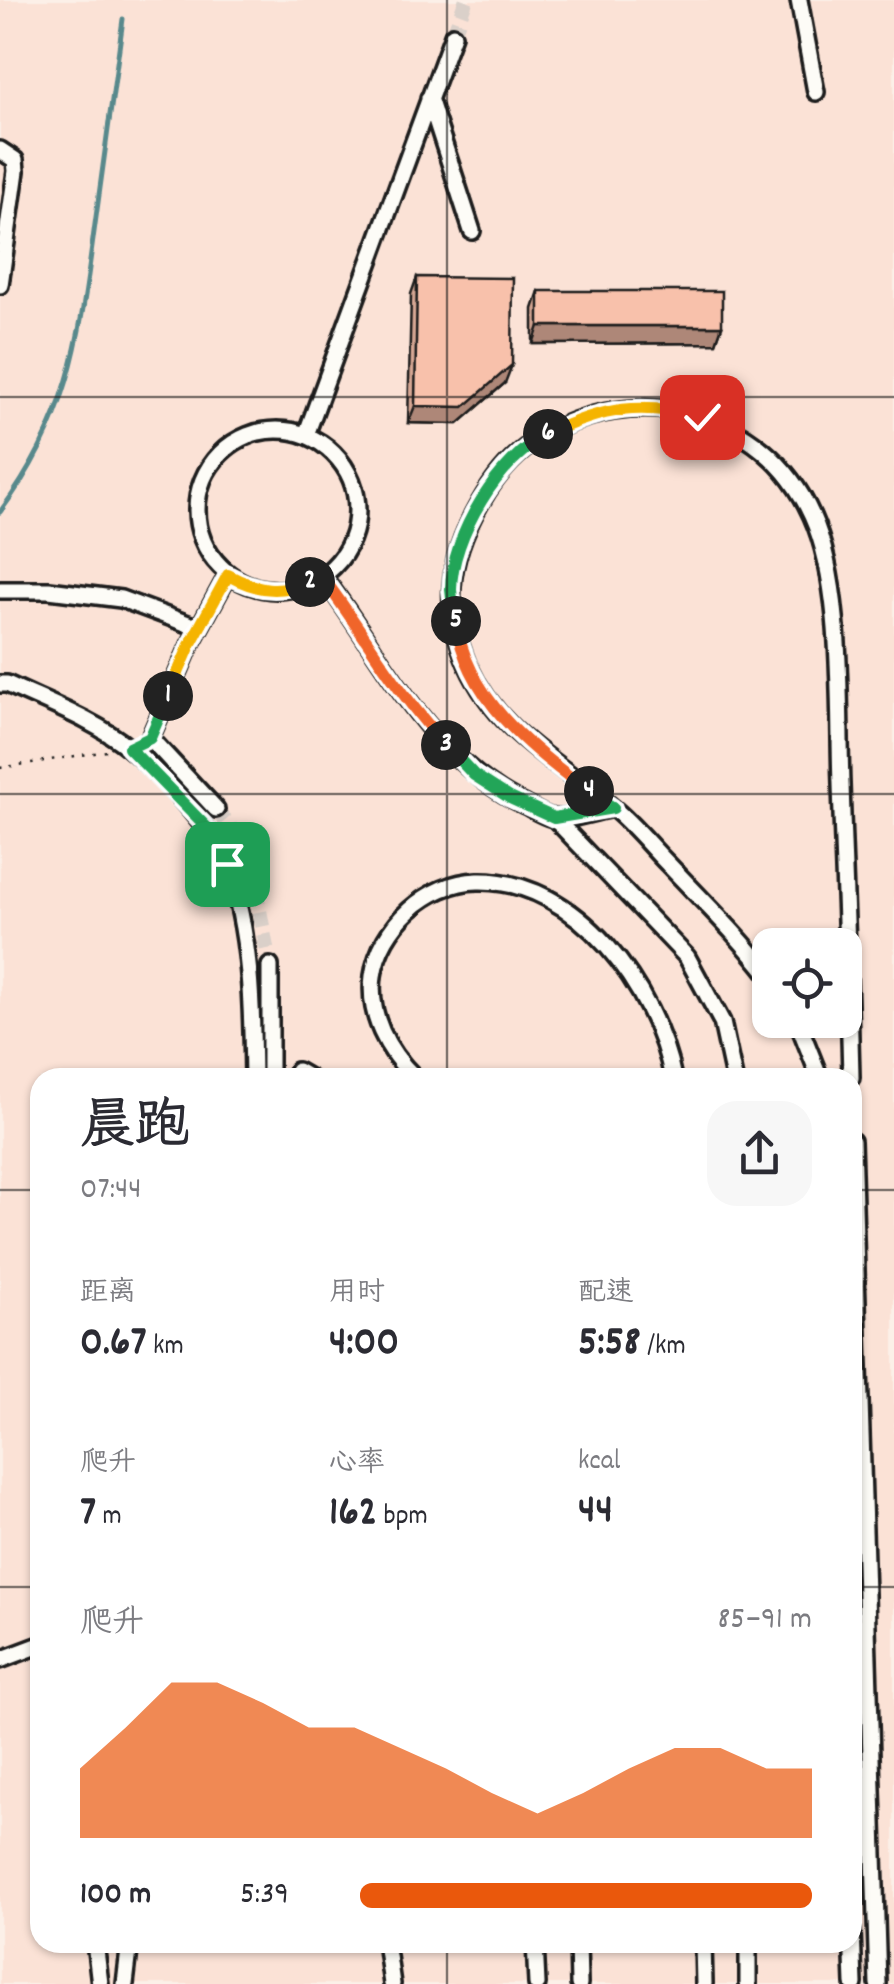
<!DOCTYPE html>
<html lang="zh">
<meta charset="utf-8">
<style>
:root{--surface:#fff;--page:#f7f7f7;--text:#2b2b33;--muted:#7c7c81;--accent:#ea580c}
body{margin:0;font-family:Dekko,"LXGW WenKai TC",sans-serif;background:var(--page);color:var(--text);height:100vh;display:flex;flex-direction:column;font-size:38px;white-space:nowrap}
*{box-sizing:border-box;margin:0}
p{font-size:32px;color:var(--muted)}
.icon{flex:none;width:55px;height:55px;fill:none;stroke:currentColor;stroke-width:2;stroke-linecap:round;stroke-linejoin:round}
.map{position:relative;flex:1;overflow:hidden}
.panel{position:absolute;left:30px;top:1068px;width:832px;height:885px;display:flex;flex-direction:column;background:var(--surface);border-radius:30px;box-shadow:0 2px 8px #0004}
.panel>*{flex:none}
.tools{position:absolute;left:752px;top:928px;display:grid;gap:20px}
.tools a{display:grid;place-items:center;width:110px;height:110px;border-radius:20px;background:var(--surface);box-shadow:0 2px 8px #0004;font-size:50px}
.pin{position:absolute;display:grid;place-items:center;width:85px;height:85px;color:#fff;margin:-42px;border-radius:20px;box-shadow:0 5px 15px #0006}
.km{position:absolute;width:50px;height:50px;margin:-25px;border-radius:50%;background:#222;color:#fff;font-size:28px;line-height:50px;text-align:center}
.round{display:grid;place-items:center;flex:none;width:105px;height:105px;border-radius:30px;background:var(--page)}
.head{display:flex;align-items:center;justify-content:space-between;height:170px;padding:0 50px}
h1{font-size:55px;font-weight:700;line-height:75px}
.figures{display:grid;grid-template-columns:repeat(3,1fr);gap:15px;height:170px;padding:10px 50px}
.figures div{display:grid;align-content:center}
.figures b{font-size:42px;font-weight:700}
.figures small{font-size:28px;font-weight:400}
.figures p{font-size:28px}
.chart{height:280px;padding:20px 50px}
.chart p{display:flex;justify-content:space-between}
.chart svg{width:100%;height:180px;margin-top:10px;fill:var(--accent);opacity:.7}
ul{padding:0 50px;list-style:none;font-size:32px}
li{display:grid;grid-template-columns:160px 120px 1fr;align-items:center;height:75px}
li i{height:25px;border-radius:12px;background:var(--accent)}
.map>svg:first-child{display:block}
</style>
<div class="map">
<svg width="894" height="1984" viewBox="0 0 894 1984">
<rect width="100%" height="100%" fill="#fcf0e8"/>
<filter id="ink" filterUnits="userSpaceOnUse"><feTurbulence type="fractalNoise" baseFrequency=".01" numOctaves="2"/><feDisplacementMap in="SourceGraphic" scale="20" xChannelSelector="R" yChannelSelector="G"/><feConvolveMatrix kernelMatrix="1 2 1 2 8 2 1 2 1" color-interpolation-filters="sRGB"/></filter>
<g filter="url(#ink)">
<path fill="#fbe2d6" fill-rule="evenodd" d="M0,0H894V1984H0ZM770,945H845V1020H770ZM40,1078H852V1942H40Z"/>
<g fill="none" stroke-linecap="round" stroke-linejoin="round">
<path stroke="#58898c" stroke-width="5" d="M0,512C73,414 80,334 96,217C105,151 114,86 123,19"/>
<path stroke="#dad0c9" stroke-width="15" stroke-dasharray="15 8" stroke-linecap="butt" d="M453,35L466,0
M216,809L248,849L270,966"/>
<defs>
<path id="minor" d="M799,0L816,92
M429,98L472,231
M0,150L15,160L16,171L0,285
M197 510a80 80 0 1 1 160 0a80 80 0 1 1-160 0Z
M306,435L453,35
M323,577C383,657 431,761 525,805C533,809 544,816 553,818C569,821 596,811 613,808
M0,590H49L121,599L199,628
M0,684H7C47,703 95,720 129,748C158,771 215,832 227,865C251,934 252,1006 253,1078
M216,809L150,738L190,645L228,575
M554,818L687,957L722,1022L734,1078
M270,966V1078
M770,976C739,936 703,901 668,864C650,846 633,824 613,808C558,761 499,735 467,664C458,643 450,611 452,587C455,536 493,467 537,440C634,379 764,408 812,516C844,587 838,706 841,784C844,882 849,979 851,1078
M797,1020L820,1078
M297,1071L309,1078
M415,1078C387,1051 368,1015 373,976C380,926 428,882 478,881C578,879 656,990 673,1078
M852,1141L878,1984
M0,1660L40,1645
M852,1930L854,1984
M95,1942L100,1984
M386,1942L392,1984
M535,1942L537,1984
M578,1942L579,1984
M703,1942L704,1984
M125,1984L130,1942
M748,1984V1942"/>
</defs>
<use href="#minor" stroke="#1c1c1c" stroke-width="22"/>
<path stroke="#1c1c1c" stroke-width="2.5" stroke-dasharray="2.5 8" stroke-linecap="butt" d="M0,768L107,751"/>
<use href="#minor" stroke="#fdfcf7" stroke-width="15"/>
</g>
<path fill="#d5a693" stroke="#1c1c1c" stroke-width="2.5" d="M417,277L505,383L458,424L408,423L411,294Z
M539,291L722,326L716,343L533,344V309Z"/>
<path fill="#ae8778" stroke="#1c1c1c" stroke-width="2.5" d="M539,326H722L716,343L533,344Z
M512,365L505,383L458,424L408,423L415,406Z"/>
<path fill="#f8c1ab" stroke="#1c1c1c" stroke-width="2.5" d="M417,277L513,278L512,365L464,407L415,406Z
M539,291H722V326H539Z"/>
</g>
<g fill="none" stroke-linecap="round" stroke-linejoin="round" filter="url(#ink)">
<defs>
<path id="split-1" d="M168,696L150,738L129,748L208,829L227,864"/>
<path id="split-2" d="M168,696L190,645L228,575C257,591 279,593 310,582"/>
<path id="split-3" d="M310,582L322,577C364,632 398,695 446,745"/>
<path id="split-4" d="M446,745L474,775L510,798L554,818L613,808L589,791"/>
<path id="split-5" d="M456,621C466,697 530,749 589,791"/>
<path id="split-6" d="M456,621C454,611 452,600 451,590C451,536 499,458 548,434"/>
<path id="split-7" d="M548,434C604,407 641,402 702,417"/>
</defs>
<use href="#split-1" stroke="#fff" stroke-width="20"/>
<use href="#split-2" stroke="#fff" stroke-width="20"/>
<use href="#split-3" stroke="#fff" stroke-width="20"/>
<use href="#split-4" stroke="#fff" stroke-width="20"/>
<use href="#split-5" stroke="#fff" stroke-width="20"/>
<use href="#split-6" stroke="#fff" stroke-width="20"/>
<use href="#split-7" stroke="#fff" stroke-width="20"/>
<use href="#split-1" stroke="#22a559" stroke-width="12"/>
<use href="#split-2" stroke="#f5b400" stroke-width="12"/>
<use href="#split-3" stroke="#f0652b" stroke-width="12"/>
<use href="#split-4" stroke="#22a559" stroke-width="12"/>
<use href="#split-5" stroke="#f0652b" stroke-width="12"/>
<use href="#split-6" stroke="#22a559" stroke-width="12"/>
<use href="#split-7" stroke="#f5b400" stroke-width="12"/>
</g>
<path fill="none" stroke="#1c1c1c" stroke-width="2.5" stroke-opacity="0.55" d="M447,0V1078M0,397H894M0,794H894M0,1190H40M852,1190H894M0,1587H40M852,1587H894M447,1942V1984"/>
</svg>
<div class="tools">
<a><svg class="icon" aria-label="locate" viewBox="0 0 24 24"><circle cx="12" cy="12" r="6"/><path d="M12 2v4M12 18v4M2 12h4M18 12h4"/></svg></a>
</div>
<div class="pin" style="left:227px;top:864px;background:#1e9e55"><svg class="icon" aria-label="arrive" viewBox="0 0 24 24"><path d="M6 21V4h12l-3 4 3 4H6"/></svg></div>
<div class="pin" style="left:702px;top:417px;background:#d93025"><svg class="icon" aria-label="check" viewBox="0 0 24 24"><path d="M5 12l5 5 9-10"/></svg></div>
<b class="km" style="left:168px;top:696px">1</b>
<b class="km" style="left:310px;top:582px">2</b>
<b class="km" style="left:446px;top:745px">3</b>
<b class="km" style="left:589px;top:791px">4</b>
<b class="km" style="left:456px;top:621px">5</b>
<b class="km" style="left:548px;top:434px">6</b>
<section class="panel">
<div class="head"><div><h1>晨跑</h1><p>07:44</p></div><a class="round"><svg class="icon" aria-label="share" viewBox="0 0 24 24"><path d="M12 15V3M7 8l5-5 5 5M5 13v7h14v-7"/></svg></a></div>
<div class="figures">
<div><p>距离</p><b>0.67<small> km</small></b></div>
<div><p>用时</p><b>4:00</b></div>
<div><p>配速</p><b>5:58<small> /km</small></b></div>
</div>
<div class="figures">
<div><p>爬升</p><b>7<small> m</small></b></div>
<div><p>心率</p><b>162<small> bpm</small></b></div>
<div><p>kcal</p><b>44</b></div>
</div>
<div class="chart"><p><span>爬升</span>85–91 m</p>
<svg viewBox="0 0 160 44" preserveAspectRatio="none"><path d="M0 44V27L10 17L20 6L30 6L40 11L50 17L60 17L70 22L80 27L90 33L100 38L110 33L120 27L130 22L140 22L150 27L160 27V44z"/></svg>
</div>
<ul>
<li><b>100 m</b>5:39<i style="width:100%"></i></li>
</ul>
</section>
</div>
